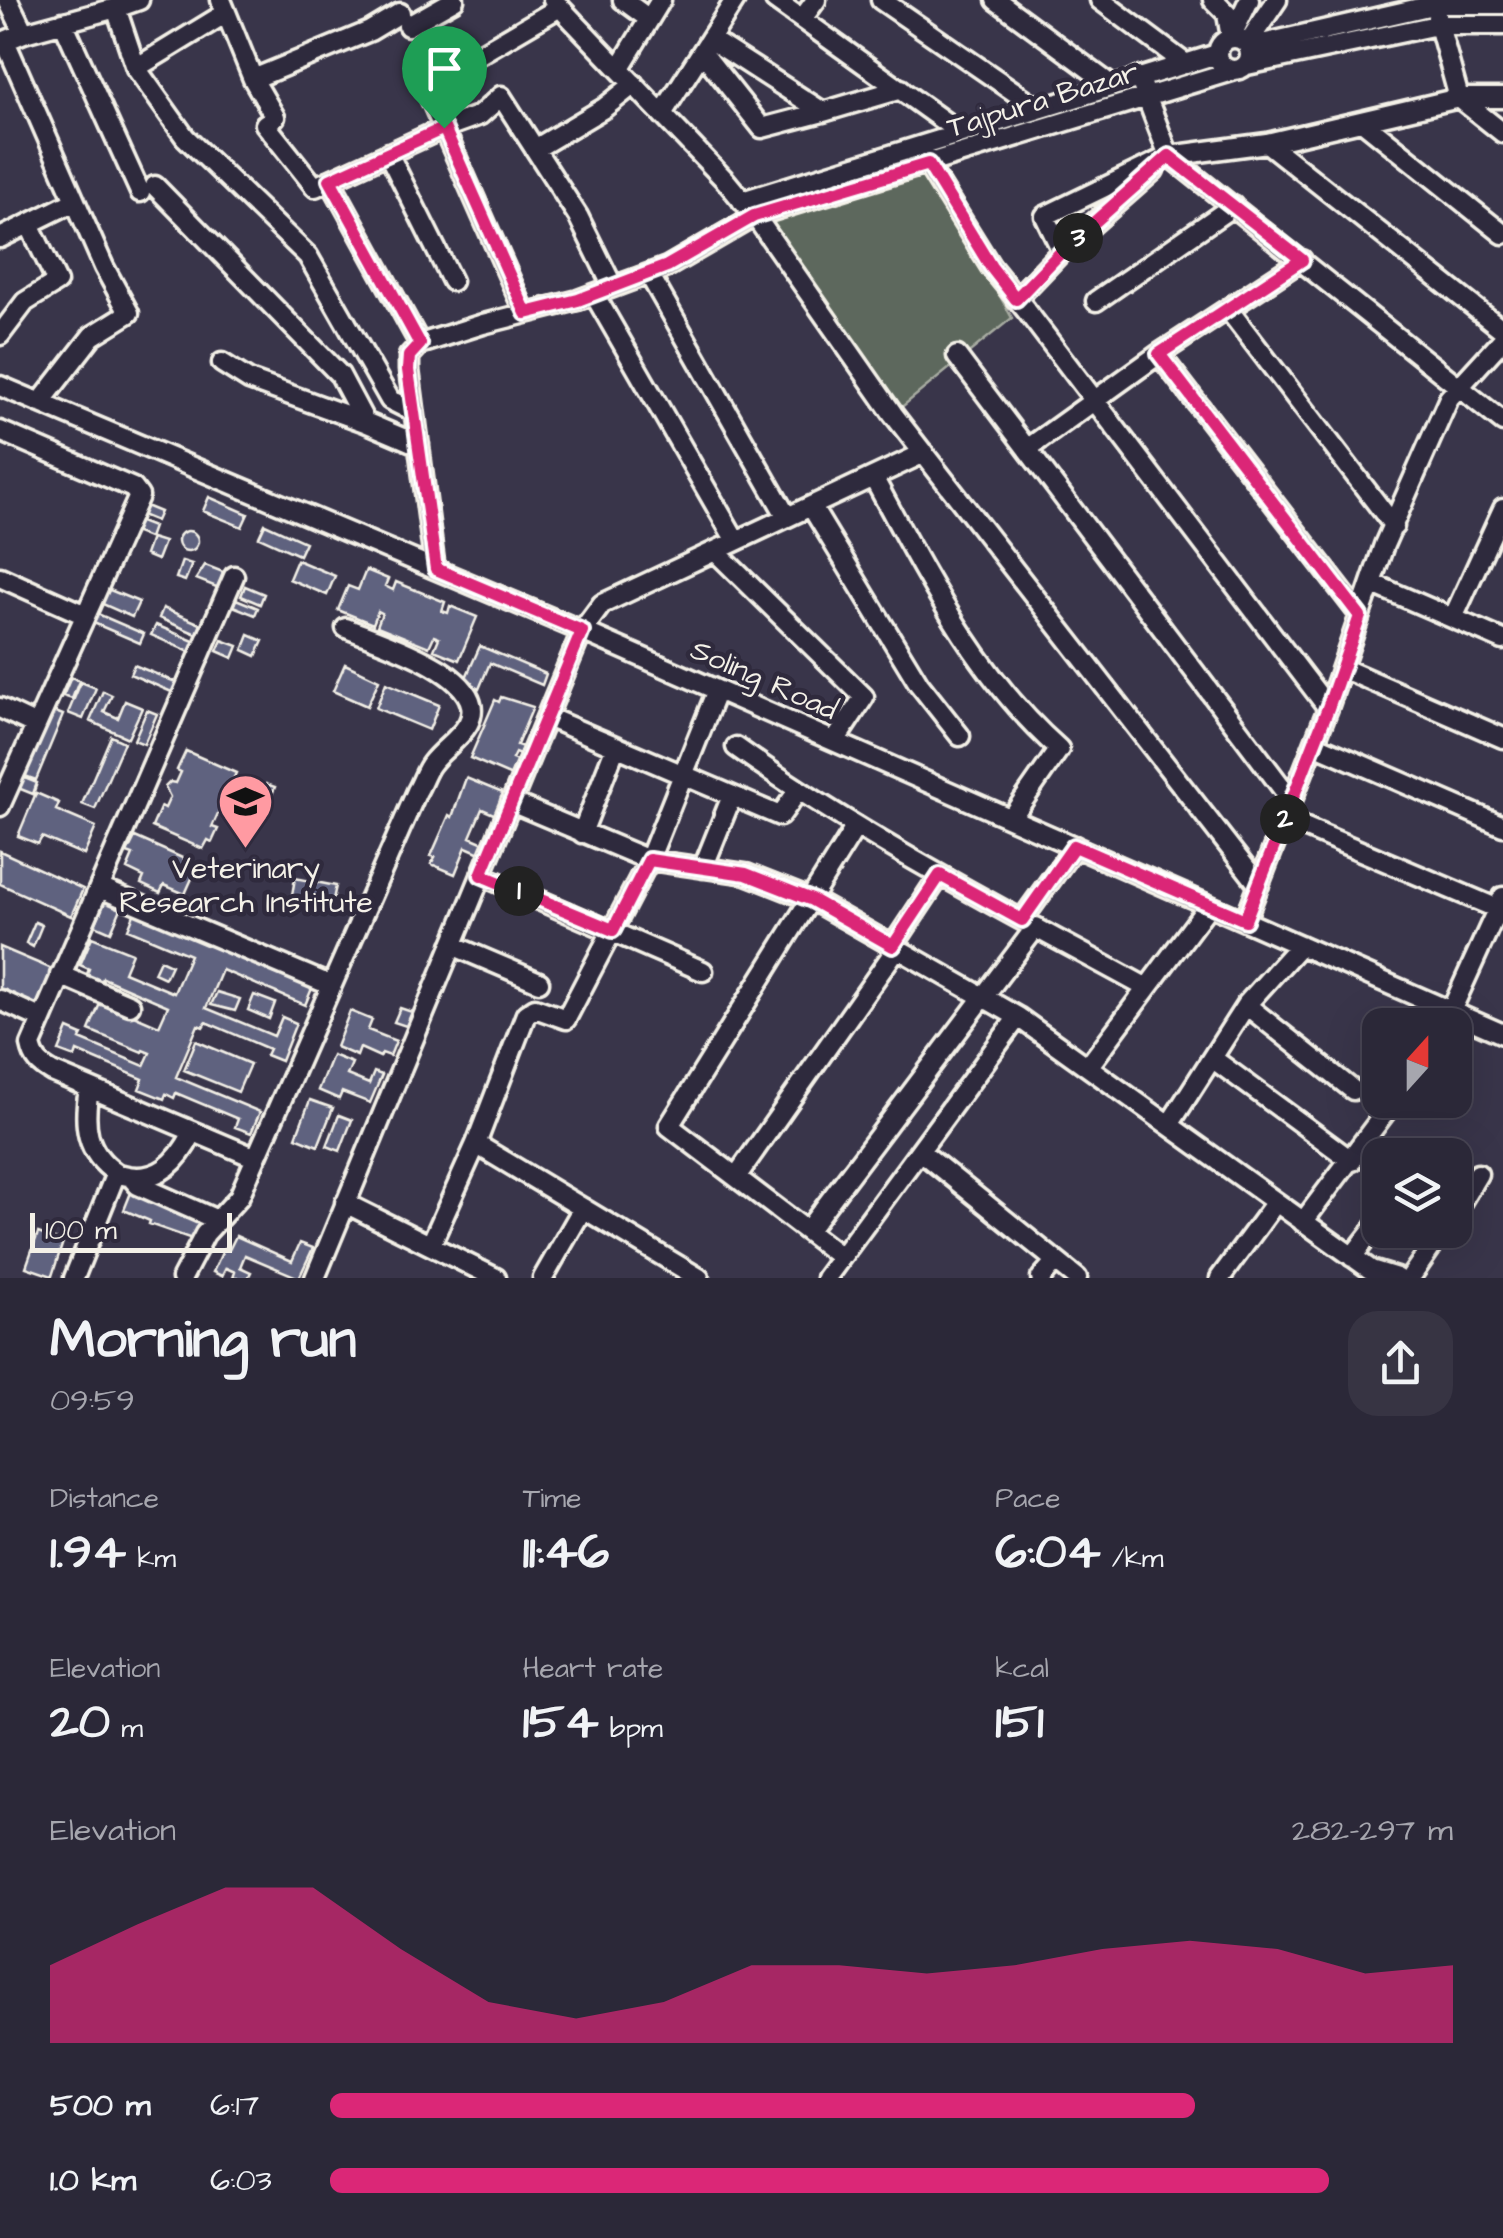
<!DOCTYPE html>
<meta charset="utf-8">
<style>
:root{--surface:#2b2838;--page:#373443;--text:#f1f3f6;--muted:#a6a6ae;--line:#474453;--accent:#db2777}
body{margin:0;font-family:"Architects Daughter",sans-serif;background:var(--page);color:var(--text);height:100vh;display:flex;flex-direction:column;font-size:38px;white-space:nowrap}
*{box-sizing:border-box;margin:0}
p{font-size:32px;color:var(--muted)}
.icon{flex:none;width:55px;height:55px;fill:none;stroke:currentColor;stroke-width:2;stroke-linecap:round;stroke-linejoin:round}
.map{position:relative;height:1278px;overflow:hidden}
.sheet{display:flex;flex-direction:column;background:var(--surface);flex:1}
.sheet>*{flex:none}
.needle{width:65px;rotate:21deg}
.controls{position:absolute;left:1362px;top:1008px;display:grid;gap:20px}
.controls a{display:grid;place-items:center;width:110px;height:110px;border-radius:20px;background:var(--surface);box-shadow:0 10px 40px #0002,0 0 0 2px var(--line);font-size:50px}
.scale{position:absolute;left:30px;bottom:25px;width:202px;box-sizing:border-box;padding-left:10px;border:5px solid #f4f1e8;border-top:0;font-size:28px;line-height:35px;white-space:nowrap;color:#f4f1e8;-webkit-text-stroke:8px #2f2a3d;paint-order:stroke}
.pin{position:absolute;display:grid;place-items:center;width:85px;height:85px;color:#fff;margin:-102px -42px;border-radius:50% 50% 50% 0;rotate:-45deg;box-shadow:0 0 10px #0007}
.pin .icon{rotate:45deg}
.km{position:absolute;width:50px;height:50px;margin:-25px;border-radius:50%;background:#222;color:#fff;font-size:28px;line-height:50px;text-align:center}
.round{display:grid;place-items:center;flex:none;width:105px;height:105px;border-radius:30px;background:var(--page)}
.head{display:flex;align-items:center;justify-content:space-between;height:170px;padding:0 50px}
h1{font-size:55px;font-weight:700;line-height:75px}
.metrics{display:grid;grid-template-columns:repeat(3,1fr);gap:15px;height:170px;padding:10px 50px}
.metrics div{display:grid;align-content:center}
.metrics b{font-size:50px;font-weight:700}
.metrics small{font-size:28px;font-weight:400}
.metrics p{font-size:28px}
.chart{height:280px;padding:20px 50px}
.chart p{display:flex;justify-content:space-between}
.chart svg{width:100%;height:180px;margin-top:10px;fill:var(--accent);opacity:.7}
ul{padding:0 50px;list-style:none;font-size:32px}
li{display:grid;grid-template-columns:160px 120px 1fr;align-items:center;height:75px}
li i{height:25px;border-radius:12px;background:var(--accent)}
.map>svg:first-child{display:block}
</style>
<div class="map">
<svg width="1503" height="1278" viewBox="0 0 1503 1278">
<rect width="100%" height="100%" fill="#39354a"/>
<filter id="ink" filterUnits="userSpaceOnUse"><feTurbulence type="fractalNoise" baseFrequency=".01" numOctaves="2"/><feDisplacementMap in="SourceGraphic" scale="20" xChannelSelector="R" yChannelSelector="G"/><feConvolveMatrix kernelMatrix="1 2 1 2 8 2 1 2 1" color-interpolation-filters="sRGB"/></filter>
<g filter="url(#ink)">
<path fill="#5d685d" stroke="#a8aca2" stroke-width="2.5" d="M927,164L1012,318L893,414L755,216Z"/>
<path fill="#5f627f" stroke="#f4f1e8" stroke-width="2.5" d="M209,497L248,514L242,527L203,511Z
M143,505L160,512L156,521L139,514Z
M135,520L153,527L149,538L131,531Z
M265,524L305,542L299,555L259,537Z
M178 541a10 10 0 1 1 20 0a10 10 0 1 1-20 0Z
M151,538L164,542L157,560L145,555Z
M297,560L335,576L327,595L289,579Z
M182,561L192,564L185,581L176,578Z
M205,565L223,572L219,588L196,579Z
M366,570L388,579L385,586L393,590L396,582L445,602L442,611L448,613L450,606L477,617L459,660L434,650L439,638L434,636L429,647L377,626L382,613L378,611L373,624L338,610L348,586L358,590Z
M245,586L264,594L260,604L241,596Z
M105,588L139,602L132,617L98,602Z
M236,599L258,608L255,615L233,606Z
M163,608L203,625L199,635L159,618Z
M93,612L144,634L140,643L89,621Z
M156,625L196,642L192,653L151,635Z
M249,635L263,641L256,656L243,650Z
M222,640L238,646L233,658L217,651Z
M480,646L546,674L542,685L490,663L479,689L464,682Z
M345,664L379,680L367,706L333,691Z
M134,665L178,683L174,693L130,674Z
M71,677L79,681L72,699L63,696Z
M81,682L96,688L83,719L68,713Z
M386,683L439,705L429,730L376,708Z
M103,691L112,695L104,712L118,718L125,701L142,708L128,738L90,721Z
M501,697L533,707L517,745L526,748L522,756L515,753L512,759L520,762L514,777L470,758L495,700L499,702Z
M147,710L157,714L144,744L134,740Z
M53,711L63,715L36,780L25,776Z
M111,736L124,742L95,809L82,804Z
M186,751L236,773L212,827L218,829L212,842L208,840L203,849L152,827L161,806L165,808L170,797L165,787L170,782L176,783L181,772L177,770Z
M22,777L37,783L33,794L18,788Z
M466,778L505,794L496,815L482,809L470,837L484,843L480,853L466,847L455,874L431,864L435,857L431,856L449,815L452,817Z
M266,784L275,787L260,824L251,820Z
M36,793L59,803L56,810L96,827L84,855L42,837L38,844L18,836Z
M135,837L198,865L185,894L164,885L160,893L141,884L144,877L127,869L133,855L127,853Z
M0,851L83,889L71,916L0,884Z
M295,878L336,886L331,909L291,901Z
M107,897L123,904L111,932L95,925Z
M135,912L313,986L305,1005L222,970L206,1008L274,1036L282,1017L296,1023L281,1061L266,1055L269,1049L206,1022L203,1027L198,1025L176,1077L260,1112L251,1133L235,1127L238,1119L176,1093L174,1098L166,1094L164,1099L139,1089L143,1079L77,1051L75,1057L59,1051L68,1029L82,1035L80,1039L144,1066L150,1053L143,1050L142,1052L89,1030L101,1001L159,1026L168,1006L103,978L100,985L85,979L89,969L80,965L92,937L132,953L124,972L174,993L190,955L128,929Z
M35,922L42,925L33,947L26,943Z
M0,947L52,969L36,1007L0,992Z
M160,960L171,965L165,978L154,973Z
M217,992L240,999L235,1011L211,1005Z
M254,995L275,1003L269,1019L248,1010Z
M400,1008L412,1012L406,1026L394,1022Z
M350,1011L372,1020L368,1030L396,1041L390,1056L382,1053L380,1057L360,1048L357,1056L336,1047Z
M196,1041L250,1064L238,1092L184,1070Z
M332,1055L352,1063L347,1075L369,1084L374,1072L382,1075L370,1103L342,1092L339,1099L318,1090Z
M310,1100L333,1108L318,1146L296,1137Z
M339,1115L352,1120L340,1151L327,1146Z
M132,1190L201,1219L192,1239L149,1224L150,1221L124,1210Z
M38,1233L63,1242L52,1276L26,1267Z
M236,1236L292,1261L300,1243L313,1248L299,1278L245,1255L240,1267L251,1272L248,1278H233L235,1272L226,1268L222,1276L213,1272L224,1248L229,1250Z"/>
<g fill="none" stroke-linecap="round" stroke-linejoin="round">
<defs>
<path id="minor" d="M8,0L24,33
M139,0L116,8L136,68L185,137L308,256L390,400L414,412
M221,0L253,79L275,117L265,124L315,187L444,128L480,115L501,96L578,216L613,287
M553,0L726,181L755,216L893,414L1259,885
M623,0L649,19
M775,0L959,132
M881,0L1038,108
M996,0L1111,85
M1100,0L1186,64
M1213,0L1227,14L1231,38
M1437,18L1459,98L1503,133
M802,19L816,0
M63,22L140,192
M408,26L454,0
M1233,33L1249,0
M1218 54a16 16 0 1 1 32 0a16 16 0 1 1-32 0Z
M710,39L823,112L901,89
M5,41L104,267L129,313L92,336L40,403
M0,43L24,33L116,8
M1247,44L1277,0
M1249,47L1437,4H1503
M702,52L762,128L823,112
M1247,65L1437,25H1503
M136,68L226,13
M619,69L661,0
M1139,77L1169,156L1503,422
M253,79L370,31L400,13
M662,114L735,0
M1362,121L1503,234
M1267,143L1503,330
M923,146L927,164L991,267L1026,310L1328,708
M535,149L604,108L634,84
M388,153L452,281
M330,180L420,344
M155,186L340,375L365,422L419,445
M742,201L1217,54
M0,238L75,201
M1062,251L1045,216L1169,156L1267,143L1459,98H1503
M649,274L787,517
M594,294L736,541
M1016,299L1062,251L1154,170
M1096,301L1233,206
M1228,309L1394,526
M525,313L425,86L560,7
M0,335L25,302L57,282L29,224
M1159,354L1360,615
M957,356L1292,801
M222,363L249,380L365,422
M0,386L582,631L1503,1034
M0,431L133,488L139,496L0,806
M1027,449L1159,354L1302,260
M873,477C925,573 976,676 1059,749L1011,818
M811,506L919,684L960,736
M715,551L864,697L835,741
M435,569L409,370V356L420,344L483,324L578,300L667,267L755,216L1232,71
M234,576L31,1045C34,1060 40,1065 52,1072L256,1158L417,791C422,783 425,772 431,764C442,749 459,740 468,724C494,676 377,641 346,628
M0,577L85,615
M1371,583L1503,640
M1453,618L1503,509
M1342,668L1503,738
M0,708L36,725
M547,717L780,816L798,791
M1314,744L1503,826
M736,747C866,840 1008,912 1147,988
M511,802L649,860L746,874L812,900L1018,1017L1371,1270L1397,1278
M1285,819L1503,911
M582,833L616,746
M703,868L732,796
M481,875L703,971
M100,888L330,985
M1022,920L1075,846
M1245,920L1328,708L1384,545L1449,398L1503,339
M452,945L539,982
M893,946L940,875
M60,975L130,1005
M0,1000L40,1018
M1246,1005L1353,1090
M1451,1011L1503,897
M1212,1058L1352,1161
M1088,1067L1209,905
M1169,1125L1246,1005L1300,945
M476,1144L699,1278
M920,1151L1077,1278
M123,1175C157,1184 178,1162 192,1134
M131,1177L138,1185L217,1220
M736,1177L897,948
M345,1203L496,1278
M1455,1212L1478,1174
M1303,1222L1390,1106
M1412,1230L1432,1245
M807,1231L1036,927
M431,1244L476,1144L526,1014L535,1008L566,1019L649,860L717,690
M841,1257L669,1126L856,826
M1352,1257L1380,1221
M74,1278L116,1173C85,1152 83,1124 89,1089
M182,1278L205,1234L239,1197L256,1158
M315,1278L582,631L602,604L924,453
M543,1278L583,1208
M826,1278L1018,1017
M1041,1278L1056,1261
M1220,1278L1276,1202
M1410,1278L1443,1230"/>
</defs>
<use href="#minor" stroke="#f4f1e8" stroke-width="25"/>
<use href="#minor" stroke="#2f2a3d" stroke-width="18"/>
</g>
</g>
<g fill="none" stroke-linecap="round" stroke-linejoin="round" filter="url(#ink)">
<defs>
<path id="route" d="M444,128L526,313L578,300L667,266L754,216L928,164L991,267L1016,299L1062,251L1169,156L1302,260L1159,354L1360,616L1328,708L1245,920L1074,846L1022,920L940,875L893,946L812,900L746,874L649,860L613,930L481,875L582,631L436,569L408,370L409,356L420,344L330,180Z"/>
</defs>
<use href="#route" stroke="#fff" stroke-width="20"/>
<use href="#route" stroke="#db2777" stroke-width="12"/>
</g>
<defs>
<symbol id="university-pin" viewBox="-11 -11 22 30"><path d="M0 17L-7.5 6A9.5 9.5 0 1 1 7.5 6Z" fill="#ff9aa2" stroke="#2f2a3d"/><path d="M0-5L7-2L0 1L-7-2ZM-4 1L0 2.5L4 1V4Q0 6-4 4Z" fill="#111"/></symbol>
</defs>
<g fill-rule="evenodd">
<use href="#university-pin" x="214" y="770" width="63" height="86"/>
</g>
<g text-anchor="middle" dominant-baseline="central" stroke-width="9" stroke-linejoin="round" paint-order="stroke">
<g font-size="30" fill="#f4f1e8" stroke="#2f2a3d">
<text transform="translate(1043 100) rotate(-17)">Tajpura Bazar</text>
<text transform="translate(764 680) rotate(24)">Soling Road</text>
</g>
<g font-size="30" fill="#f4f1e8" stroke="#2f2a3d">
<text x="246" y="869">Veterinary<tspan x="246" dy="34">Research Institute</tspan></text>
</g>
</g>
</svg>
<div class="controls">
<a><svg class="needle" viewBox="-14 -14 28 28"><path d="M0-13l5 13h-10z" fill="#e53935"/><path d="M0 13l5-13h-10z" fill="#a6a6ae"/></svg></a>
<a><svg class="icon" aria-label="layers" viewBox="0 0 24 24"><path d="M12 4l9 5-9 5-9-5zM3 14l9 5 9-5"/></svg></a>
</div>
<div class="scale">100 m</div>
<div class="pin" style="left:444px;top:128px;background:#1e9e55"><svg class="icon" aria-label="arrive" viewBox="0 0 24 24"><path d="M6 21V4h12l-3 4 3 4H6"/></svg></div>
<b class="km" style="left:519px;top:891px">1</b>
<b class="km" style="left:1285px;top:819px">2</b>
<b class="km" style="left:1078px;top:238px">3</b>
</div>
<section class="sheet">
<div class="head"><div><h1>Morning run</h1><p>09:59</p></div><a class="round"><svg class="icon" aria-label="share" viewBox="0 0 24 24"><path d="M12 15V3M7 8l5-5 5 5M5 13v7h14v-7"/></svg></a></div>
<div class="metrics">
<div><p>Distance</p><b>1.94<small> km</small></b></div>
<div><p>Time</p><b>11:46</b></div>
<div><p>Pace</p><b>6:04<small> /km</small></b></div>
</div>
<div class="metrics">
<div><p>Elevation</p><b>20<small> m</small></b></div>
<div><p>Heart rate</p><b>154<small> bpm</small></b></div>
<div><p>kcal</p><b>151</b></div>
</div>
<div class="chart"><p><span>Elevation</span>282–297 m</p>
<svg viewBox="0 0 160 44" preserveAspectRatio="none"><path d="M0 44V25L10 15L20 6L30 6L40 21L50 34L60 38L70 34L80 25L90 25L100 27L110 25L120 21L130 19L140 21L150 27L160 25V44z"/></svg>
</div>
<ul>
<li><b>500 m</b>6:17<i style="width:77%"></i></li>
<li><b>1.0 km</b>6:03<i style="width:89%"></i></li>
</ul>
</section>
